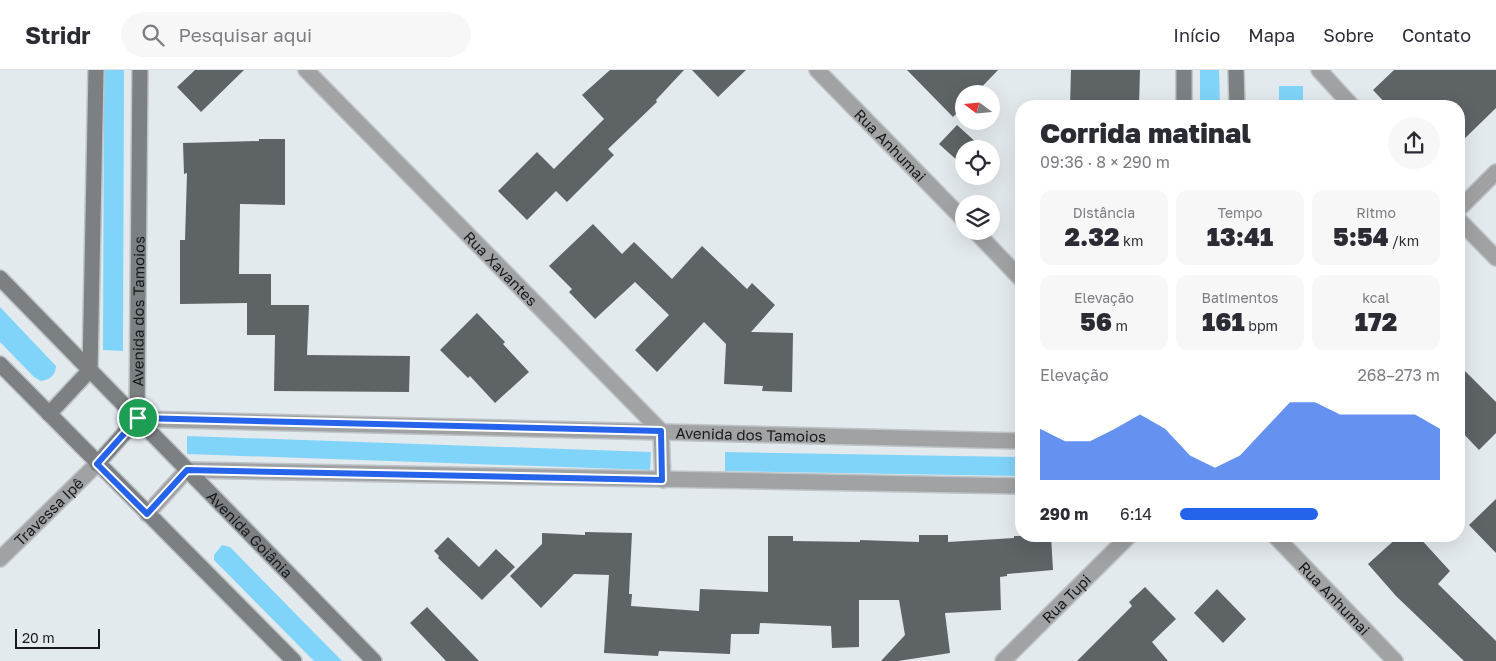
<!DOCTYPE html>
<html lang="pt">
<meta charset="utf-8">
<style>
:root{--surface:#fff;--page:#f7f7f7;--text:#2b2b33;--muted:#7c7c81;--line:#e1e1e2;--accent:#2563eb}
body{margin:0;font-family:"Golos Text",sans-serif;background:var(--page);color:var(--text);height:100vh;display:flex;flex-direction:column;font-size:19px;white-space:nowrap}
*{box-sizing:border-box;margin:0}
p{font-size:16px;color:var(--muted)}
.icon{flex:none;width:28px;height:28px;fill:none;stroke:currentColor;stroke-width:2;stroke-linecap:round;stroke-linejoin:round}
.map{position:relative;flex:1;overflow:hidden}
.details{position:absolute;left:1015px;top:30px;width:450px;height:442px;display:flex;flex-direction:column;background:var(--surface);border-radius:20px;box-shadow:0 5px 20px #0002}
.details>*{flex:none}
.needle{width:32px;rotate:286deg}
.controls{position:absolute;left:955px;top:15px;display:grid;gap:10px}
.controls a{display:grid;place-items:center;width:45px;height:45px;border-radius:50%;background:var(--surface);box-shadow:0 5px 20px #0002;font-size:25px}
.scale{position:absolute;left:15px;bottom:12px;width:85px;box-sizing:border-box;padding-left:5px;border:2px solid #17191a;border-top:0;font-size:14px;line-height:18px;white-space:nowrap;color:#17191a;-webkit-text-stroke:4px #e3eaed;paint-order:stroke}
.pin{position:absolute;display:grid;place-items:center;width:42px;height:42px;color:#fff;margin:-21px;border:2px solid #fff;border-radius:50%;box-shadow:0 1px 5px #0007}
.round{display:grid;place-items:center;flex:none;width:52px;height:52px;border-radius:26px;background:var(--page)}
.headline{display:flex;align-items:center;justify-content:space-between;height:85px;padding:0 25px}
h1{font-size:28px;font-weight:800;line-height:38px}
.figures{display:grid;grid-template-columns:repeat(3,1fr);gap:8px;height:85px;padding:5px 25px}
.figures div{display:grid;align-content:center;border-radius:12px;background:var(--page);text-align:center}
.figures b{font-size:25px;font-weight:800}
.figures small{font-size:14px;font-weight:400}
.figures p{font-size:14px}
.chart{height:140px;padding:10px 25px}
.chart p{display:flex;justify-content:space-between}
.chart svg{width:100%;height:90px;margin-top:5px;fill:var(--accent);opacity:.7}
ul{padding:0 25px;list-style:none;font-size:16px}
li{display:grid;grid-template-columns:80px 60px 1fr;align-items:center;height:38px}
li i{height:12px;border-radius:6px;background:var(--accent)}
header{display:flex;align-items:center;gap:30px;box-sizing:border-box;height:70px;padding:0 25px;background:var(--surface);border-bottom:1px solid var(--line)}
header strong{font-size:24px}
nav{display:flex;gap:28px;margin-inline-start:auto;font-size:18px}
.search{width:350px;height:45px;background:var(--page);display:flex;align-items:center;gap:12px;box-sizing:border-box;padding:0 18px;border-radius:28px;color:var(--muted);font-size:19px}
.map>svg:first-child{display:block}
</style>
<header>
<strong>Stridr</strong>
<div class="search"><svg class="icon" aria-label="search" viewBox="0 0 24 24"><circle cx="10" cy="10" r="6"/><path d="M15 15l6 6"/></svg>Pesquisar aqui</div>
<nav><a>Início</a><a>Mapa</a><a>Sobre</a><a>Contato</a></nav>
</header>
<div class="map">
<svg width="1496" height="591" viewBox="0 0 1496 591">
<rect width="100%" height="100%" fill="#e3eaed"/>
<path fill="#81d4f9" d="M104,0H124L123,281L103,280Z
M1200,0H1219L1220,36H1200Z
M1279,16H1303V36H1279Z
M0,237L56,296C55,306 51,309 41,311L34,307L0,272Z
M187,366L651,382L650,400L187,384Z
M725,382L1021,387V406L725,401Z
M222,475L230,477L342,591H314L214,490V485Z"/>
<path fill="#5e6366" d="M195,0H244L201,42L177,17Z
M610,0H684L656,30L657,32L608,79L614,85L567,132L556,121L527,150L498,121L537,82L554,99L604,49L582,25Z
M692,0H746L718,27Z
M907,0H998L975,24H964V36L953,47Z
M1071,0H1140L1139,36H1070Z
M1394,0H1496V38L1459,74V36H1388L1373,20Z
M957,55L978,74L973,79H964V89L960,93L939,74Z
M259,69H285V135L240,134L239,204H271V235H309L307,285L410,286L409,322L274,321L275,265H247V233L180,234V170H185L187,103L184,104L183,73L259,71Z
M593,154L622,184L634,172L672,209L702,176L747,219L752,213L775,235L751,262L793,263L792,322L762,321L763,316L724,314L726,274L704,252L657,302L635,280L669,245L635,212L595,249L569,222L572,219L549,196Z
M477,243L505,272L503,274L529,302L495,333L470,306L468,308L440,280Z
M1459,295L1496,332V363L1479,380L1459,359Z
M1496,429V483L1469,455Z
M585,462L632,463L629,524H632L631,536L699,541L700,519L768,522V466H793V471L860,472V470L919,472V465H948V472L1014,468V466H1051L1053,500L1007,504V506L1000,507L1001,540L945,543L950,583L898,591H881L905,565L899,530H859V577L832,578L831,556L760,553L759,564H731L730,584L659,581L658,586L604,583L609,505L574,504L541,538L510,506L542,474V463L585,465Z
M1399,466H1418L1450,501L1438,514L1496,571V591H1464L1396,526L1368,494Z
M448,467L479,497L496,479L515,497L482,530L438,488L439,486L434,481Z
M1145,517L1176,549L1152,572L1168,591H1077L1132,536L1129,532Z
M1217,519L1246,549L1223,573L1194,543Z
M427,537L479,591H446L410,553Z"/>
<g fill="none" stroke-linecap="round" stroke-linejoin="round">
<defs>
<g id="street">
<path id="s1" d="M306,0L661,361L663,410"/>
<path id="s2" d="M817,0L964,150"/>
<path d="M1319,0L1352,36"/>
<path d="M1459,139L1496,102"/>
<path d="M1459,150L1496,188"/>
<path d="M975,161L1021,209"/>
<path id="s3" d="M137,349L1021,371"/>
<path d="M147,444L187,400L1021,416"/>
<path id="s4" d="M1275,466L1395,591"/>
<path id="s5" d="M0,489L97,394"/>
<path id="s6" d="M1003,591L1129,466"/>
</g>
<g id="secondary">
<path d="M1184,0V36"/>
<path d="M1236,0L1237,36"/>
<path id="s7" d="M0,208L374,591"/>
<path d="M0,294L294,591"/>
<path d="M49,344L90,300L96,0"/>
<path id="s8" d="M97,394L137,349L140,0"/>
</g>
</defs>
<use href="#street" stroke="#bec4c7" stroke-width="18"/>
<use href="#secondary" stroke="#bec4c7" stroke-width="18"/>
<use href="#street" stroke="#a0a2a4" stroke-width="15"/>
<use href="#secondary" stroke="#7c8082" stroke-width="15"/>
</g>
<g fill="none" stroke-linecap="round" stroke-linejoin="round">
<defs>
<path id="route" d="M138,348L661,361L662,410L187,400L147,444L97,394Z"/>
</defs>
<use href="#route" stroke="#fff" stroke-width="10"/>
<use href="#route" stroke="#2563eb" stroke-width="6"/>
</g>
<g text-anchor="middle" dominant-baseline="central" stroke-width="5" stroke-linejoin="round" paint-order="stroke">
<g font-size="15" fill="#17191a" stroke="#e3eaed">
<text stroke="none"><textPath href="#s2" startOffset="105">Rua Anhumai</textPath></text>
<text stroke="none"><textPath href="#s1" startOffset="278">Rua Xavantes</textPath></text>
<text stroke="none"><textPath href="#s8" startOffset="168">Avenida dos Tamoios</textPath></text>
<text stroke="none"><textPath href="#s3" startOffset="614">Avenida dos Tamoios</textPath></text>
<text stroke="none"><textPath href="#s5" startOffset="68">Travessa Ipê</textPath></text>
<text stroke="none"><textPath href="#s7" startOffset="358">Avenida Goiânia</textPath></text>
<text stroke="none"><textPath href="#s6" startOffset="89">Rua Tupi</textPath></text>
<text stroke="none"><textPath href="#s4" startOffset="86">Rua Anhumai</textPath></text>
</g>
</g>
</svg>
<div class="controls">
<a><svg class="needle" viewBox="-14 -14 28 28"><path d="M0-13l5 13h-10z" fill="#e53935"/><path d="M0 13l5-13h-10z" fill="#7c7c81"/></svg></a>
<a><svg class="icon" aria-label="locate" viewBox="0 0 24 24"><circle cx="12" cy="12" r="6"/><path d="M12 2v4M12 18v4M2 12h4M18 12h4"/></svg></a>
<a><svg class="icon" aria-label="layers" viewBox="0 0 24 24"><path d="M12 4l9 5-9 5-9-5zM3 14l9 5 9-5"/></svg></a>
</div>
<div class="scale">20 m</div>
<div class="pin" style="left:138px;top:348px;background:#1e9e55"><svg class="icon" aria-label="arrive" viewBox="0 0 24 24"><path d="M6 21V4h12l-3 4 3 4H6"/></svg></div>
<section class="details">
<div class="headline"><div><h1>Corrida matinal</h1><p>09:36 · 8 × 290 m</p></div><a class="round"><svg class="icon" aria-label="share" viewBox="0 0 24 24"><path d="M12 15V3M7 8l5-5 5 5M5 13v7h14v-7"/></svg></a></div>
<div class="figures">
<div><p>Distância</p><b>2.32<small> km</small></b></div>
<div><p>Tempo</p><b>13:41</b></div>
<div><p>Ritmo</p><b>5:54<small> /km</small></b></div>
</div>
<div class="figures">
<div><p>Elevação</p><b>56<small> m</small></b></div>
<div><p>Batimentos</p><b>161<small> bpm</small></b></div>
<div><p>kcal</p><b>172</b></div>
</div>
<div class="chart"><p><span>Elevação</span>268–273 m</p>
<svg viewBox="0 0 160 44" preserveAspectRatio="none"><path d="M0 44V19L10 25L20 25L30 19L40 12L50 19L60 32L70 38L80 32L90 19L100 6L110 6L120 12L130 12L140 12L150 12L160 19V44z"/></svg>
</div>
<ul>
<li><b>290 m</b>6:14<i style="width:53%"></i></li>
</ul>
</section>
</div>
